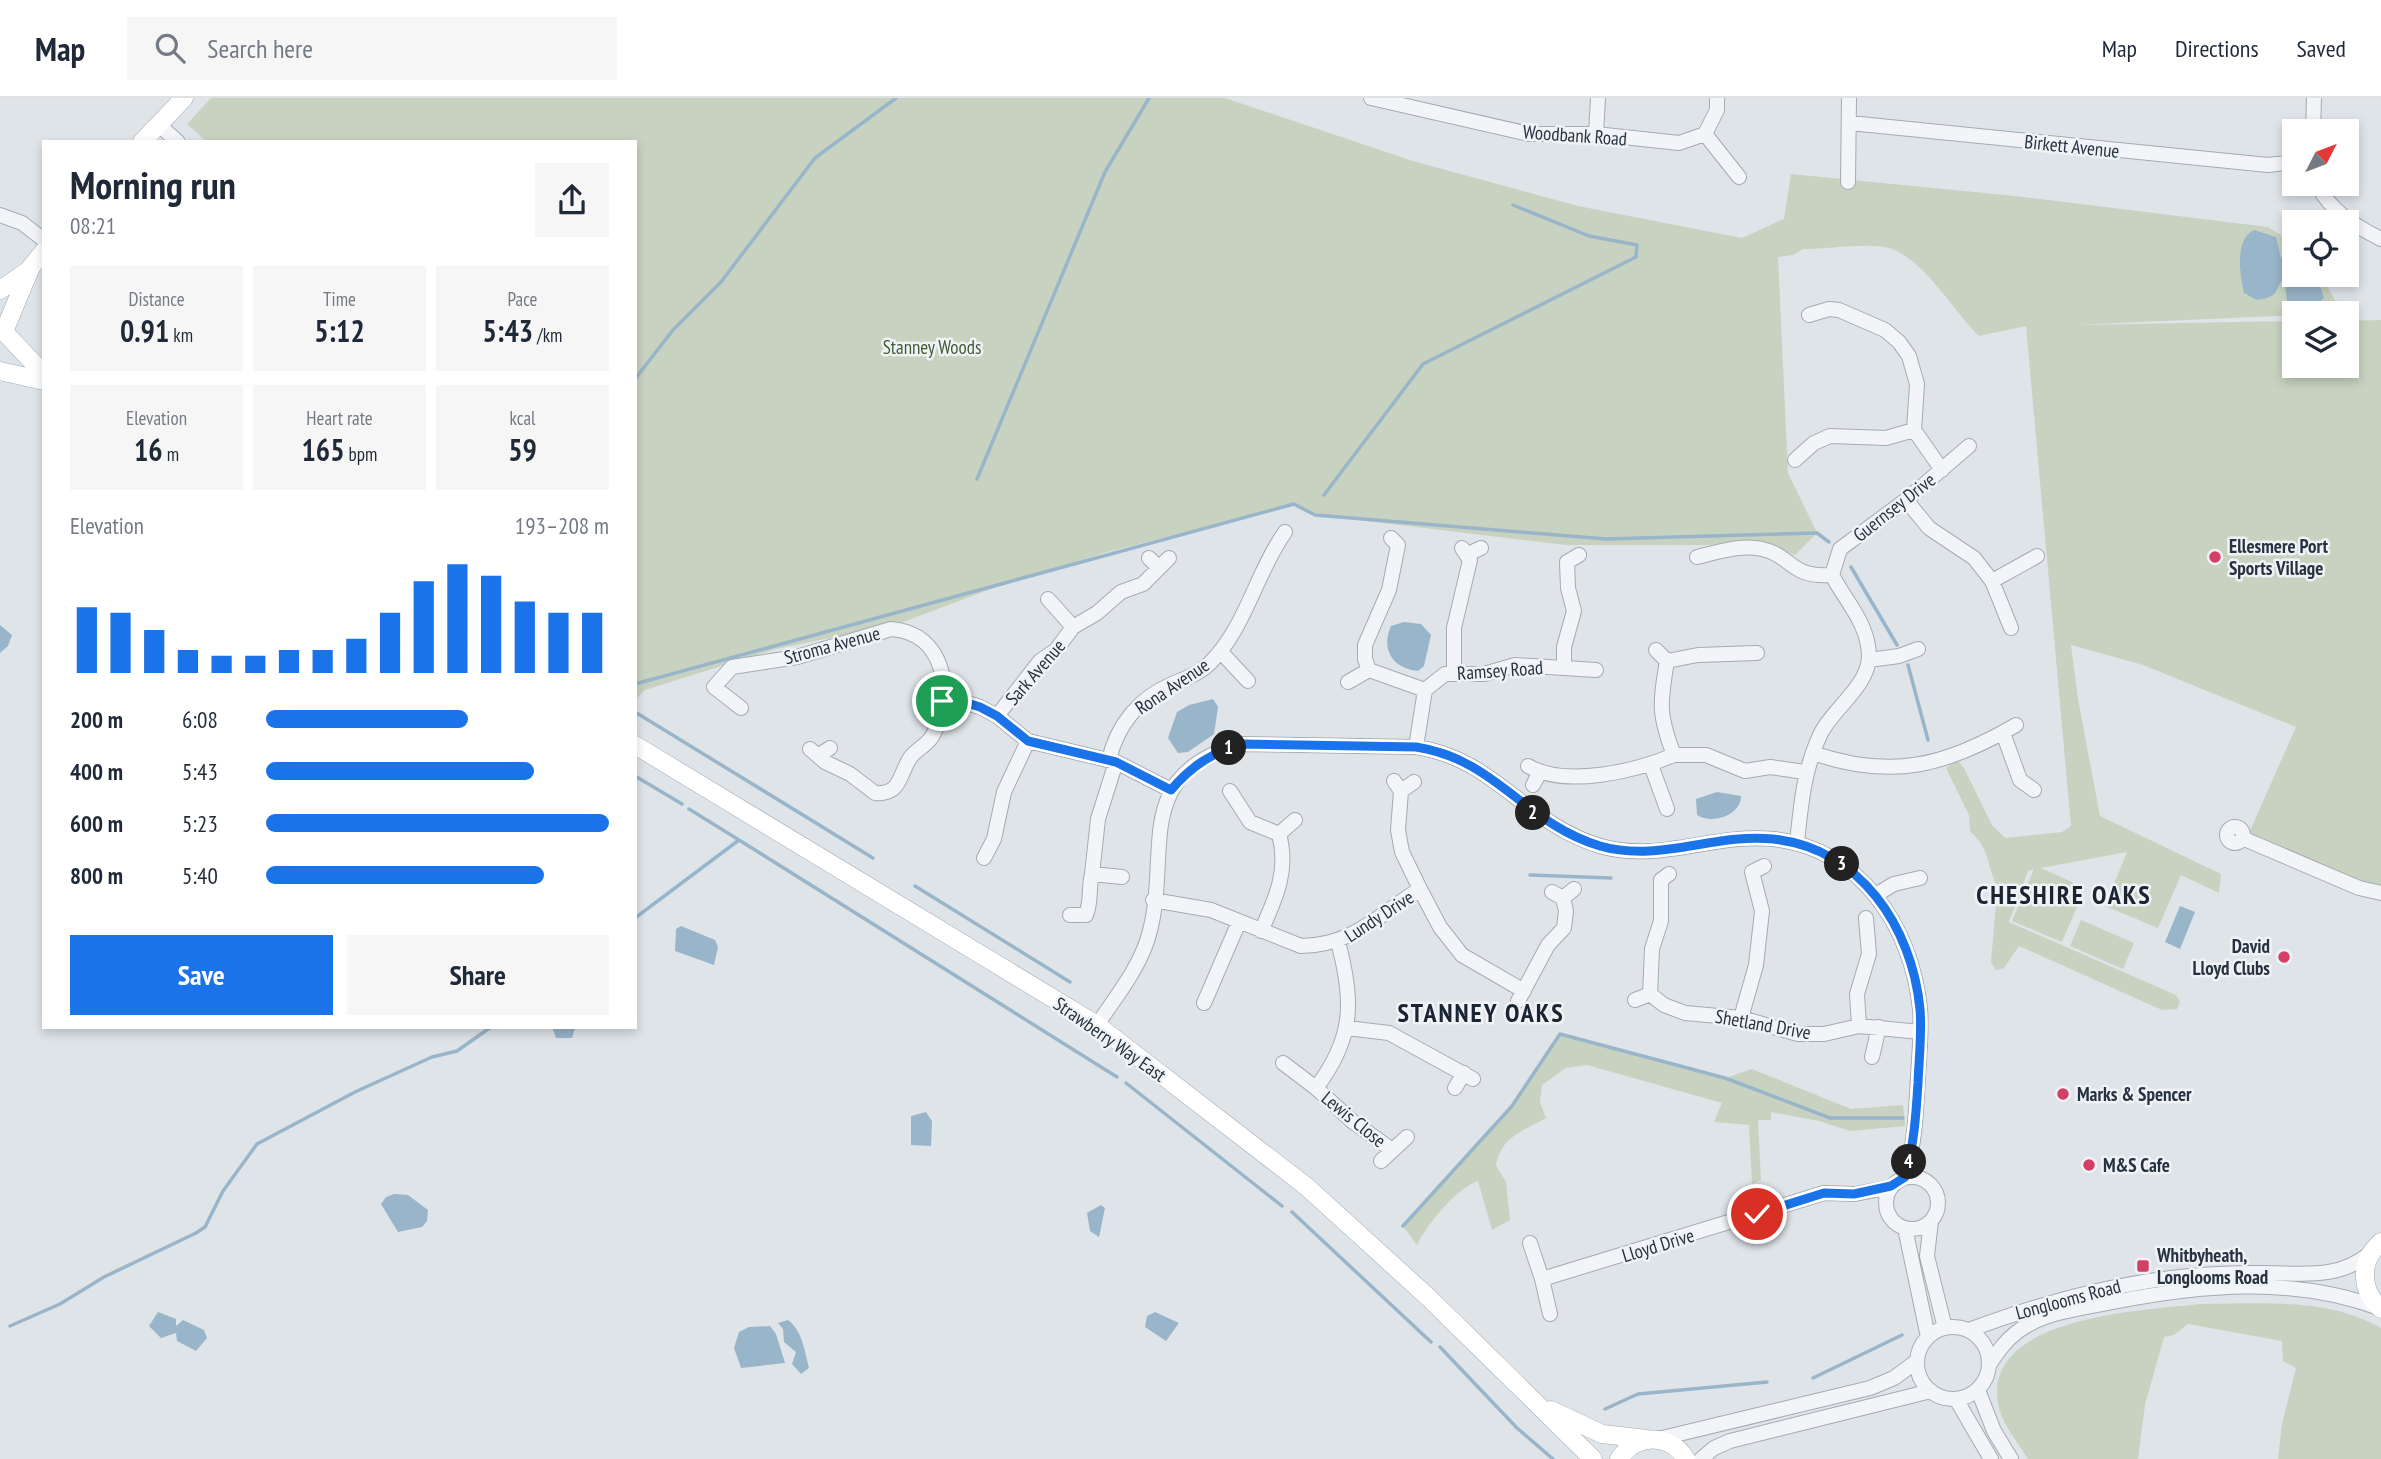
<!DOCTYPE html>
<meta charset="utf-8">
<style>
:root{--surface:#fff;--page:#f6f6f7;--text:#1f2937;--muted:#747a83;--line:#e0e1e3;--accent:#1a73e8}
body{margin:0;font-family:"PT Sans Narrow",sans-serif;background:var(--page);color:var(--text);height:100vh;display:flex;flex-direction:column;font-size:26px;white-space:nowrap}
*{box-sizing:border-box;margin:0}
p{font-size:23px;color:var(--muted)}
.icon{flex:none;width:38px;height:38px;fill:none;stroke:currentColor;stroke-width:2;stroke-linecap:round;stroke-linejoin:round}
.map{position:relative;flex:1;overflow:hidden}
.sheet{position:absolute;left:42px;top:42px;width:595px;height:889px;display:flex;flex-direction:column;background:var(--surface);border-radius:0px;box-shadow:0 4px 10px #0003}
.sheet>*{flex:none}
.needle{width:46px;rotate:48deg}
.fabs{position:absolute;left:2282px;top:21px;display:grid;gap:14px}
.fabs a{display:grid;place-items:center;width:77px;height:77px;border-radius:0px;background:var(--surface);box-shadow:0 4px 10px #0003;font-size:35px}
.pin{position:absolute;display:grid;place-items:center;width:60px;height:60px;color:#fff;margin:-30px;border:4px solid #fff;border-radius:50%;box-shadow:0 2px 7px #0007}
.km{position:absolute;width:35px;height:35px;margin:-18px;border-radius:50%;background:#222;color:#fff;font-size:19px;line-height:35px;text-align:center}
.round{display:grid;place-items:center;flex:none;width:74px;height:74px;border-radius:0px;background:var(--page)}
.summary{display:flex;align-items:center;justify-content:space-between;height:119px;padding:0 28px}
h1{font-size:38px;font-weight:800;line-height:52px}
.metrics{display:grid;grid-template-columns:repeat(3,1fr);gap:10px;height:119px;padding:7px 28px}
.metrics div{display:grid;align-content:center;border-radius:0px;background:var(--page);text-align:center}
.metrics b{font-size:30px;font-weight:800}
.metrics small{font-size:19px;font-weight:400}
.metrics p{font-size:19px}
.chart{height:196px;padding:14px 28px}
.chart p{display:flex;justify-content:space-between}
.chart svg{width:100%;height:126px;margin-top:7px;stroke:var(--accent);stroke-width:6}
.cta{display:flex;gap:14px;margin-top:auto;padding:14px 28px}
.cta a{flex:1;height:80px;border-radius:0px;background:var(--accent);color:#fff;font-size:28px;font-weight:800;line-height:80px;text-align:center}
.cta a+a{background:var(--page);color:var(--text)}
ul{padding:0 28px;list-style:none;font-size:23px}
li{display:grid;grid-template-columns:112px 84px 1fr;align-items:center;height:52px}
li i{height:18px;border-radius:9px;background:var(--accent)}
header{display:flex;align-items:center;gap:42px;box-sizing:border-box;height:98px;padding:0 35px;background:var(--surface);border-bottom:2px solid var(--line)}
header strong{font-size:33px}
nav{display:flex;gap:38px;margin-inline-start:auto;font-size:24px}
.search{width:490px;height:63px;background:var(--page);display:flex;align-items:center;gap:18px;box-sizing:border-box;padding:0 24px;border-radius:0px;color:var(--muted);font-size:26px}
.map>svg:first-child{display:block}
</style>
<header>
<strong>Map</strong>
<div class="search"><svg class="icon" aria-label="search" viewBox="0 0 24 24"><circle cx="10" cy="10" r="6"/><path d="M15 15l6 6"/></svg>Search here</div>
<nav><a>Map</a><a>Directions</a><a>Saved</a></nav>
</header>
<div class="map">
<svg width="2381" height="1361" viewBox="0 0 2381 1361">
<rect width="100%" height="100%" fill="#dfe4e9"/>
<path fill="#c7d3c0" d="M211,0H1225L1413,63L1578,108L1742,140L1784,121L1791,76L2015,98L2268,129L2294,146V177H2321L2342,215L2074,227L2294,223V268H2347V223L2381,222V793L2249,735L2296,629L2143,567L2071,547L2078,601L2100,718L2221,776L2219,795L2181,777L2158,830L2105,808L2127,754L2041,770L2085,790L2062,844L2012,823L2034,771L2028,773L2009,824L2176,897L2180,904L2177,911L2162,912L2019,848L2004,870L1996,872L1991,864L1996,805L2001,795C1985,770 1993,754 1970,733L1969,717L1946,670L1957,662L1964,670L1992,727L2005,740L2062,734L2071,728L2026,228L1979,238C1954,214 1921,156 1885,149C1860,145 1828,151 1803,151L1793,157L1778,159L1788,375L1817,435L1795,457L1763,444L1705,447H1565L1316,417L1294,406L1104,455L991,491L898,526L776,551L645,592L635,602V44H207L187,26Z
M2081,822L2134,845L2123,871L2070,848Z
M1560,936L1725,980L1752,971L1851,1011L1903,1007L1905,1028L1850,1033L1819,1023L1771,1014V1022H1758L1761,1082L1752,1086L1749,1027L1714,1024L1722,1005L1587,967L1566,970L1542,987L1540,1004L1546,1020C1521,1034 1501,1039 1496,1068L1506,1084L1510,1122L1492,1132L1478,1083C1458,1089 1426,1127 1417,1147L1403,1128L1512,1008Z
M2202,1206C2261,1206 2328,1199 2381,1230V1361H2278L2282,1326L2296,1270L2283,1263L2282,1243L2188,1226L2174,1237L2164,1239L2145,1307L2138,1361H2028C2019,1346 2003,1327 1999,1310C1977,1218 2145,1212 2202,1206Z"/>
<path fill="#99b5ca" d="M2254,132L2276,139L2281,160L2288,152L2294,153V177H2316L2324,200L2313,210L2288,211L2284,179C2273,195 2280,198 2257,202L2244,195C2240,177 2234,142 2254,132Z
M1404,524L1421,526L1431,537L1424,568L1418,573C1394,571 1380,552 1391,528Z
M0,527L12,537L8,548L0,555Z
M1213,601L1218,609L1214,636L1188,654L1178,655L1168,640L1177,614L1189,607Z
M1717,694L1741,698C1741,717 1713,727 1697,717L1696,701Z
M2180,808L2195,814L2180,851L2165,844Z
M681,828L715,842L718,849L714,867L675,853L676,831Z
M552,929H575V930L572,940H556Z
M926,1014L932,1023L931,1048L911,1047V1018Z
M394,1096L408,1097L428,1112L427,1123L422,1129L398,1134L381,1106L386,1099Z
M1101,1107L1105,1110L1099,1139L1090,1133L1087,1115Z
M158,1214L176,1221V1228L183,1222L204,1232L207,1240L196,1253L177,1243L176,1235L161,1240L149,1228Z
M1155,1214L1179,1225L1166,1243L1145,1229L1147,1218Z
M788,1222C802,1232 805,1254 809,1270L801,1276L792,1266L796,1254L784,1244L783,1231L778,1225Z
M770,1228L776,1236L785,1265L741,1270L734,1250L739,1234L749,1229Z"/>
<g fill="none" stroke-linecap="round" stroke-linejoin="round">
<path stroke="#99b5ca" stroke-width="3.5" d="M635,281L673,232L721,184L815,60L896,0
M977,381L1105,74L1149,0
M1324,397L1423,266L1636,159L1637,147L1589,138L1513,107
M1851,469L1897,547
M1908,567L1928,642
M635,586L1294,406L1315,417L1606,441L1817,435L1829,444
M635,614L873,760
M635,678L682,706
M739,742L1117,979
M1530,777L1611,780
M915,788L1070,884
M635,820L739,742L689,711
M1126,985L1282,1108
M1292,1114L1431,1244
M1403,1128L1512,1008L1560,936L1725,980L1830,1020H1903
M10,1228L60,1206L104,1179L196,1135L205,1129L223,1093L257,1046L355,994L432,959L457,953L491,929
M1440,1249L1517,1330L1553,1361
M1813,1280L1902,1237
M1605,1311L1638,1296L1767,1284"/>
<defs>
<path id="minor" d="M1371,0L1529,36H1596L1679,45L1705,36L1717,12V0
M1850,25L2268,67L2294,64
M158,26L178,44
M2313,33L2314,0
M1596,36L1598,0
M1705,36L1739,79
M1848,84L1849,0
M2317,86C2330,113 2355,128 2381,141
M0,117L22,125L44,142
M1809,217L1829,211L1839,212L1885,232L1899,244L1909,258L1917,286L1914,332L1942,372
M1795,362L1814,345L1830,338L1886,340L1914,332
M1906,402L1929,430L1974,460L1992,483L2037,458
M1468,456L1481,450
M1697,459C1717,454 1742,446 1762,451C1793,458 1789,480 1832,477
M1149,460L1159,470
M1992,483L2011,530
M1073,529L1097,515L1121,494L1143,486L1169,460
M1656,552L1667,563C1660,605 1658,616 1674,657H1706L1745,673L1770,669L1805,674
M1220,553L1248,583
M1869,562L1899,558L1918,551
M1667,563L1698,557L1757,555
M1564,568V549L1574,513L1568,490L1567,464L1579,457
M1369,572L1365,561V547L1389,492L1398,447L1391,440
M1454,575V530L1470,462L1462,450
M1348,584L1369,572L1425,592
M942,603L964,604L980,609L997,618L1028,643L1116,664L1171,692
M741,610L714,589L732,569L797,559L891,531C946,535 954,596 933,637C928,647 916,651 910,660C899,677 901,697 875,695L850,676L825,664L810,651
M997,618L1040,563L1056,552L1073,529L1048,501
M2003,635L2020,682L2034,692
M1416,649L1425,592L1445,576H1484L1515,567L1596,572
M1813,655C1891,682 1946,668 2016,627
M818,658L830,650
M1109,662C1117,627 1139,600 1172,586C1186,580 1199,576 1210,565C1246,529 1256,475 1285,434
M1116,664L1098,721L1092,776L1122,779
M1651,667L1667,711
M1528,668C1566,690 1636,673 1674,657
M1394,683L1401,693L1398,732L1402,754L1420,791
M1533,687L1540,674
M1230,693L1250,724L1279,736
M1401,693L1414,684
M2227 737a8 8 0 1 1 16 0a8 8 0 1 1-16 0Z
M2242,740L2359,790L2381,795
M1797,745C1801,706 1804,670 1821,635C1833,611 1868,588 1869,559C1869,526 1846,504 1832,477L1840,451L1906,402L1969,348
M984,760L994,741L1004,694L1028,643
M1669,776L1661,782V823L1652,851L1650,896L1664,907L1685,915L1741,920L1798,936H1824L1859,928L1920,934
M1877,796L1894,786L1920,780
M1563,800L1574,791
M1153,802L1211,812L1301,848C1354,847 1378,817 1420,791L1440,829L1462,857L1524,893
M1070,817H1086C1092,802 1088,791 1092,776
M1261,833C1276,800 1289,772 1279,736L1295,722
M1635,902L1650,896
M1518,903L1548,847L1564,830L1566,813L1563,800L1552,794
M1204,905L1239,824
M1741,920L1756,867L1762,813L1752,774L1764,768
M1097,927C1115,900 1138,872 1148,840C1173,756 1128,678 1241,646L1416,649C1496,661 1524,725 1600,748C1659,765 1714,735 1773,741C1860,750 1912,829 1920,911C1922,933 1919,957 1918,979C1916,1014 1915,1046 1905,1079
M1859,928L1857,896L1869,856L1866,820
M1347,930L1389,935L1473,981
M1872,959L1879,929
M1283,965L1316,990C1354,940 1354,903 1338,844
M1316,990L1352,1023L1392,1052
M1455,990L1464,975
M1381,1063L1407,1039
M1886 1105a26 26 0 1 1 52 0a26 26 0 1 1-52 0Z
M1931,1123L1927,1158L1945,1230
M1905,1130L1928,1239
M1530,1145L1542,1181
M1550,1216L1542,1181L1824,1095L1855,1096L1891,1089
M1917 1265a36 36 0 1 1 72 0a36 36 0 1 1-72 0Z
M1969,1232C2066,1196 2160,1173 2264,1175C2303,1175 2338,1182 2370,1155
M1989,1267C1997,1255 2005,1243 2017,1234C2043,1214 2082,1210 2113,1204C2201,1187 2293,1178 2379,1210
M1978,1292L1994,1333L2011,1361
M1956,1301L1991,1361
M1658,1341L1870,1290L1894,1280L1917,1263
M1701,1361L1714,1350L1730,1343L1931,1293"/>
<path id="major" d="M142,44L184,0
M0,192L29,172
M5,231L31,169L44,153
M6,236L44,276
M0,273L44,283
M635,647L1097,927L1307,1089L1429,1200L1593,1361
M2381,1144C2359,1163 2360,1192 2381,1211
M1551,1312L1602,1336L1647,1341
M1619,1361C1636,1335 1670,1335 1686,1361"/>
</defs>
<use href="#minor" stroke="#a4abb3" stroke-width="16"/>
<use href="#major" stroke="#9ea9b5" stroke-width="19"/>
<use href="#minor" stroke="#f2f4f7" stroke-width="14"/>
<use href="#major" stroke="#fff" stroke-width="18"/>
</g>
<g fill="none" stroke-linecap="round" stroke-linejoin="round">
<defs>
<path id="route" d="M942,603L964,604L980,609L997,618L1028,643L1116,664L1171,692C1191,668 1212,655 1241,646L1416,649C1496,661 1524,725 1600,748C1659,765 1714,735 1773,741C1860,750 1912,829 1920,911C1922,935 1919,960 1918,985C1916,1017 1914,1047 1905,1079L1891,1088L1854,1096L1824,1095L1757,1116"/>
</defs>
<use href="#route" stroke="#fff" stroke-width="14"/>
<use href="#route" stroke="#1a73e8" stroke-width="9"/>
</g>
<g fill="#d24063" stroke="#eff3f6" stroke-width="2.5">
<circle cx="2215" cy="459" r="7"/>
<circle cx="2284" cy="859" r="7"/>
<circle cx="2063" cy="996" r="7"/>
<circle cx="2089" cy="1067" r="7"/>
<rect x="2136" y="1161" width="14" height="14" rx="3.5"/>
</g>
<g text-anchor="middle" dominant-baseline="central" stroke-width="5" stroke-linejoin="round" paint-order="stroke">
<g font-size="19" fill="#283341" stroke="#eff3f6">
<text transform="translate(1575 37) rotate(4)">Woodbank Road</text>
<text transform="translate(2072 48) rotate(6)">Birkett Avenue</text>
<text transform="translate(1894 409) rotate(-38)">Guernsey Drive</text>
<text transform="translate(832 547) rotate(-15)">Stroma Avenue</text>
<text transform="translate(1500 572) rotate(-4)">Ramsey Road</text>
<text transform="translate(1035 574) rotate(-49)">Sark Avenue</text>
<text transform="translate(1172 588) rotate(-34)">Rona Avenue</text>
<text transform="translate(1379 818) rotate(-33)">Lundy Drive</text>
<text transform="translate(1763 926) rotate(10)">Shetland Drive</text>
<text transform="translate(1110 941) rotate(35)">Strawberry Way East</text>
<text transform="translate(1354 1021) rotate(39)">Lewis Close</text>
<text transform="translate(1658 1147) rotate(-17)">Lloyd Drive</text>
<text transform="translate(2068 1201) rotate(-15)">Longlooms Road</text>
</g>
<g font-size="19" fill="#405d34" stroke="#eff3f6">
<text x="932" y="249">Stanney Woods</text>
</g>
<g font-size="19" font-weight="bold" fill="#283341" stroke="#eff3f6" text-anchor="start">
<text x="2229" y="448">Ellesmere Port<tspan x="2229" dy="22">Sports Village</tspan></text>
<text x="2270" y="848" text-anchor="end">David<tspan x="2270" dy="22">Lloyd Clubs</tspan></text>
<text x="2077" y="996">Marks &amp; Spencer</text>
<text x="2103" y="1067">M&amp;S Cafe</text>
<text x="2157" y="1157">Whitbyheath,<tspan x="2157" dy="22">Longlooms Road</tspan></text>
</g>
<g font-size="26" font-weight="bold" letter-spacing="2" fill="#1a2432" stroke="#eff3f6">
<text x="2064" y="796">CHESHIRE OAKS</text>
<text x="1481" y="914">STANNEY OAKS</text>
</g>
</g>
</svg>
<div class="fabs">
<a><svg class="needle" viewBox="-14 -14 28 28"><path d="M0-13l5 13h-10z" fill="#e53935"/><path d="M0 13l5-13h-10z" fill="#747a83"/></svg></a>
<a><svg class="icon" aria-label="locate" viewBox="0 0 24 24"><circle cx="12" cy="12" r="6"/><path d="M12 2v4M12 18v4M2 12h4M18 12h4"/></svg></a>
<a><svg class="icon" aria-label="layers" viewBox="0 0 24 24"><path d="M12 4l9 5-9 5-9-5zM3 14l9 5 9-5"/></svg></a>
</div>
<div class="pin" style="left:942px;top:603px;background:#1e9e55"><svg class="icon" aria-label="arrive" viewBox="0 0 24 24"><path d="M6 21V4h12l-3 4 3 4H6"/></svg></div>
<div class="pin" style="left:1757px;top:1116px;background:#d93025"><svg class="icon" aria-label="check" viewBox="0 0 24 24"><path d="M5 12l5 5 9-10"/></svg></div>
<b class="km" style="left:1229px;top:650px">1</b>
<b class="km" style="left:1533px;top:715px">2</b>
<b class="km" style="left:1842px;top:766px">3</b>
<b class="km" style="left:1909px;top:1064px">4</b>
<section class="sheet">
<div class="summary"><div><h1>Morning run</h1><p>08:21</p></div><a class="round"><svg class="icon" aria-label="share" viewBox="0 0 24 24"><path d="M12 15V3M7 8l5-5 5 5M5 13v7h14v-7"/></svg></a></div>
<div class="metrics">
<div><p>Distance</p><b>0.91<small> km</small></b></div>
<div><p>Time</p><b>5:12</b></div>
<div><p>Pace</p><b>5:43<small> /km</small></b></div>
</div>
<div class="metrics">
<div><p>Elevation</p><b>16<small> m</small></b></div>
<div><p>Heart rate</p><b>165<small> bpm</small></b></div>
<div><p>kcal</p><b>59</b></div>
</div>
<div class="chart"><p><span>Elevation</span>193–208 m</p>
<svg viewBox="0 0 160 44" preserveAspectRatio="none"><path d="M5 44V21M15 44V23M25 44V29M35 44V36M45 44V38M55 44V38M65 44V36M75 44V36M85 44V32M95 44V23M105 44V12M115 44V6M125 44V10M135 44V19M145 44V23M155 44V23"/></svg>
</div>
<ul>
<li><b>200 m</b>6:08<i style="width:59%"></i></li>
<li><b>400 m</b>5:43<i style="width:78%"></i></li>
<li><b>600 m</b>5:23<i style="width:100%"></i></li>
<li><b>800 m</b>5:40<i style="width:81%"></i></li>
</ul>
<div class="cta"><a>Save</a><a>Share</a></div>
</section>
</div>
